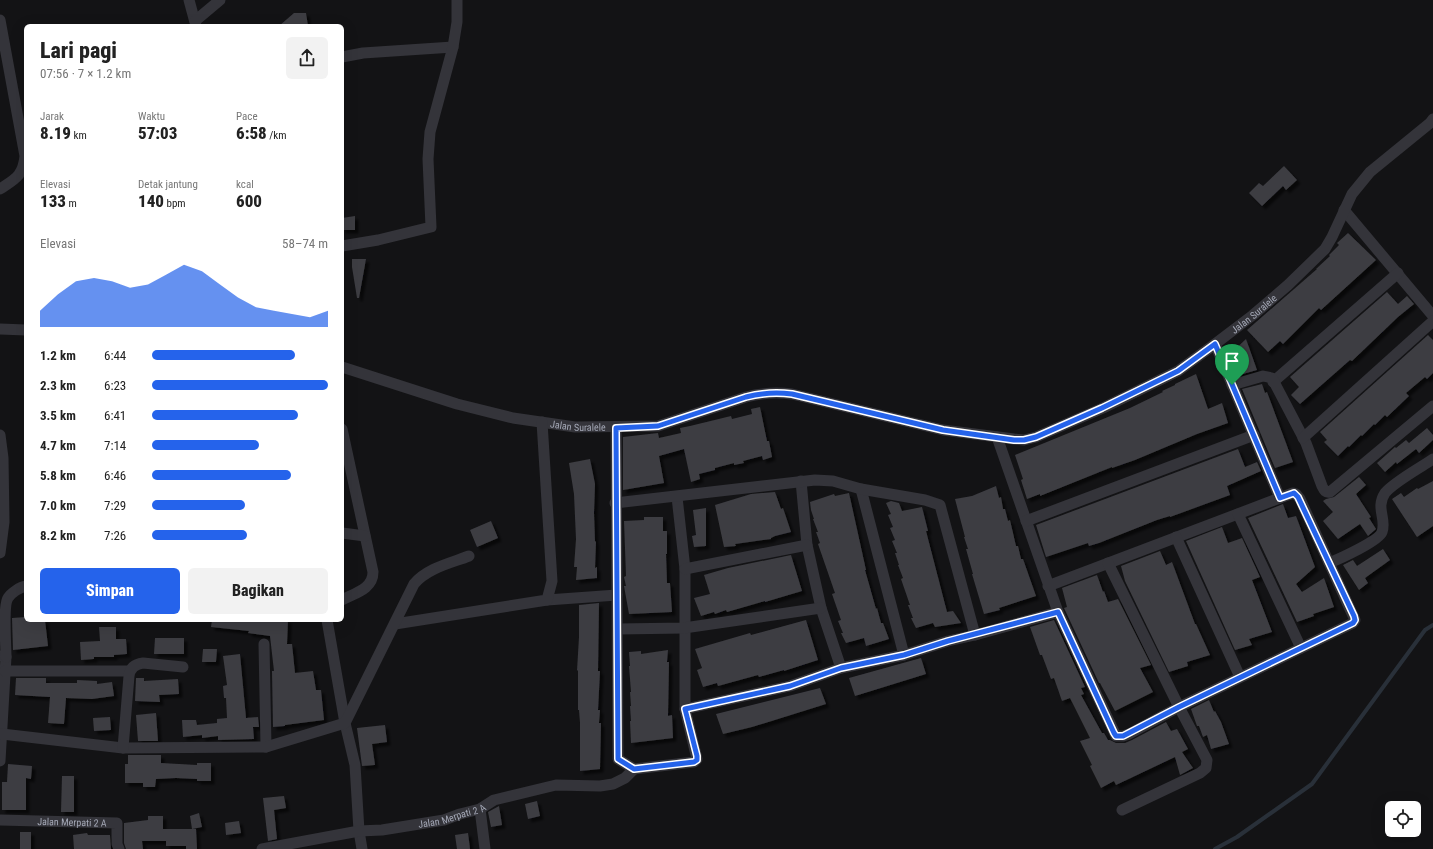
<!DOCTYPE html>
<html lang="id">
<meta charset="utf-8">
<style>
:root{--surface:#fff;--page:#f2f2f2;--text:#222;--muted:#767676;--accent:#2563eb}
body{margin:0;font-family:"Roboto Condensed",sans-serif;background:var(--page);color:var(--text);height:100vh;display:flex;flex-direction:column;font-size:15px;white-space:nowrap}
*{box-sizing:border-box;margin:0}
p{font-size:13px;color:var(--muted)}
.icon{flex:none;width:22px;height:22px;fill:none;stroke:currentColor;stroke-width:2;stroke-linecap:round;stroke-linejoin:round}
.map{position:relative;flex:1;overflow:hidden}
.drawer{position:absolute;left:24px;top:24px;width:320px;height:598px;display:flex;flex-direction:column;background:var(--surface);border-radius:6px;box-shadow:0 4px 16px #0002}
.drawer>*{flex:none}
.tools{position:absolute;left:1385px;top:801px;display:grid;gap:8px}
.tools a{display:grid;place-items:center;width:36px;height:36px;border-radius:6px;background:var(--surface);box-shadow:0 4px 16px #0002;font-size:20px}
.pin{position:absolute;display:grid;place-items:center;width:34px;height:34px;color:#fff;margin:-41px -17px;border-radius:50% 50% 50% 0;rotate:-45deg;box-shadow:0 0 4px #0007}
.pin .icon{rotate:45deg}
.round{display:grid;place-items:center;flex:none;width:42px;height:42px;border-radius:6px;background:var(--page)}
.overview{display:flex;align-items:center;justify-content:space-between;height:68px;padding:0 16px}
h1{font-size:22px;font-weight:800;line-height:30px}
.metrics{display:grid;grid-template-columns:repeat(3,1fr);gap:6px;height:68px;padding:4px 16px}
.metrics div{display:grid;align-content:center}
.metrics b{font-size:17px;font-weight:800}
.metrics small{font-size:11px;font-weight:400}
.metrics p{font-size:11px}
.chart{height:112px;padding:8px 16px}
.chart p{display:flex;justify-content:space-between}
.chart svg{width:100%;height:72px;margin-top:4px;fill:var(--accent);opacity:.7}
.primary-button{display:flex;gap:8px;margin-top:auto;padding:8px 16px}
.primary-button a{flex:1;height:46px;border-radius:6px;background:var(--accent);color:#fff;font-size:16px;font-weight:800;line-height:46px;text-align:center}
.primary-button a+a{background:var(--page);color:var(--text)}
ul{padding:0 16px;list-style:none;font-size:13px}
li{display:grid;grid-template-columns:64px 48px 1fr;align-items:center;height:30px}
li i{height:10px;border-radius:5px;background:var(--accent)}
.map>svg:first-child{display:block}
</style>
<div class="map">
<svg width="1433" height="849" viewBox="0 0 1433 849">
<defs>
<filter id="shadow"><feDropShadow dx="3.5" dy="3.5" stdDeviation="1" flood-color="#0009"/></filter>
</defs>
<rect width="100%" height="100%" fill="#131315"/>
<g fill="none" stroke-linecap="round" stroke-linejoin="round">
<path stroke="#293039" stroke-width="4" d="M1215,849L1237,837L1312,784L1425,630L1433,625"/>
</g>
<path fill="#3d3d42" filter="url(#shadow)" d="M294,13H306L308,26H279Z
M1284,166L1297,180L1286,190L1283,186L1262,206L1249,193L1259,183L1263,186Z
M355,216V230H342V218Z
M1348,233L1376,260L1321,310L1319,308L1283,344L1280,341L1268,352L1247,330L1317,269H1316L1330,256L1329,255L1339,245L1337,243Z
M352,259H366L359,298H357L352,267Z
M1387,292L1398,304L1407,296L1414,304L1398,317L1352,361L1350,360L1300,404L1291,395L1299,387L1290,377Z
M1428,335L1433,340V373L1427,379L1425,377L1406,393L1409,396L1387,417L1385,415L1375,425L1374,424L1362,436L1361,435L1349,447L1348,446L1338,456L1324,442L1327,440L1320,432Z
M1246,339L1257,370L1236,376L1228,356Z
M1196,374L1208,409L1222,403L1228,423L1197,434L1135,460L1112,468V467L1040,496V494L1027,499L1021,480L1023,479L1015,455L1130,408L1163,392L1162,391L1175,385V384Z
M1262,384L1265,393L1267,392L1293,462L1275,468L1242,389Z
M760,407L767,441H769L772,457L763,460L762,456L743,461L744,463L734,465V463L715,468V470L699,474L700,479L691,482L684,449L659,456L664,483L623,490V437L658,433L659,438L681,433L680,428L690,426L731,416L732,419L752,414L751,409Z
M1427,428L1433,435V440L1419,453L1416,449L1397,464L1396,462L1385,472L1377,463L1395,447L1396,448L1406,440L1409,443Z
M1238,449L1245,467L1257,462L1261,471L1227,486L1230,495L1170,517V516L1157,520L1099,543L1089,546L1088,543L1046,557L1036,525Z
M590,459L595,484L594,513L595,542L596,541L595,568L597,567V578L576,580L577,567H574L576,539L574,494L569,463Z
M1359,477L1366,485L1356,494L1371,517L1369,518L1376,529L1368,536L1360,524L1338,539L1323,521L1333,512L1323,501L1326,499L1334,497Z
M1433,481V526L1417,537L1392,499L1401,493L1404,497L1417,488L1418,489Z
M996,486L999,498L1001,497L1003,509H1005L1008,521L1010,520L1016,546H1018L1021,559H1023L1036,596L999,608L1000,610L984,614L972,574H973L966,549H968L964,537H965L955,499L972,496Z
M775,492L781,509L783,508L791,532L775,536L771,538V539L735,544L736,546L724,547L715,505L751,494Z
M849,493L866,570H865L876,609L877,608L881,623H883L889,639L866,646L864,638L846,643L841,633H843L838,621L841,620L832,594L835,593L818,544L820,543L816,532H818L813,519H814L811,510L810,502L834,494L835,496Z
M891,501L899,503L902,511L922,507L928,531H926L947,612L953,611L961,623L935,627L933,623L916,628L911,618H913L908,605H910L901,579L903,578L898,565H899L895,553H897L892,541L895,540L890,528L893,527L888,515L891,514L886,503Z
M1283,504L1288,518L1296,516L1315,567L1296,584L1302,592L1324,578L1334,607L1313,614L1314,616L1297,622L1248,518Z
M706,508V546L694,547L692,536L696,535L693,510Z
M644,517H663V531H667V554H666L667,583H670L672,612L629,614L624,586H626L624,577L626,576L624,521L644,520Z
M491,521L498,538L477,547L470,530Z
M1222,527L1228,543L1242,538L1260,577L1252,580L1272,632L1249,639L1252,645L1235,650L1186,541Z
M1383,549L1390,560L1365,578L1368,583L1359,590L1343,565L1353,560L1357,566Z
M1160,551L1166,565L1172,562L1195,624H1196L1210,655L1187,662L1188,666L1169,672L1125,581L1121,566Z
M791,555L802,591L765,602V601L727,612L726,610L715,614L714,612L701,616L694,598L710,594L704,575L728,568Z
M1097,575L1103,592L1104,591L1108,602L1118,599L1151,665L1140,668L1153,692L1115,711L1100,683H1099L1064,608L1067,607L1062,588Z
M599,603L598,671H600L598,710H600L599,723H601L600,769L580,771V723L579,710H578V670L577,671L579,637V605Z
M26,617V620H45L48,646L13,650L12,618Z
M212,620H288L287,644H292L295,673L313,671L316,690H321L324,720L285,725V726L273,727L272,671H274L270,636L248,633L249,631L211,627Z
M806,620L818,660L784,671V670L759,677L758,675L718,686L717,683L703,687L697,670L702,668L695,649L750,633L751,635Z
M1054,620L1085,687L1081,688L1084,694L1081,695L1102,733H1104L1108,740H1110L1116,743H1125L1132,740L1166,722L1171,731L1177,729L1188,749L1182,752L1193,768L1180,775L1175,757L1116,785L1114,781L1101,788L1090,766L1092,765L1080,741L1090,738L1070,698L1062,701L1054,678L1051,679L1042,655H1040L1030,627Z
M99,627H116V639H126L127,654L114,655V657H94V659L81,660L80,642L100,641Z
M155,638H184V654H154Z
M203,649H217L216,662H202Z
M668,650L667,662H669L668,716L672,715L673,738L631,743L630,721H631L630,706H631L630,692H631L629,666H630L629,652L641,651V654Z
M240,654L246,718L258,717L259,727H253L254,739L218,740V736L202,738V735L183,737L182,720H196L197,725L217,723V719L227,718L226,698H224L223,686L227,685L223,656Z
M921,658L926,674L855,696L849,678Z
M16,678H46V683H77V680L97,681V684L112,682L114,696L92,699L66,698L64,724L48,723L50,697L15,695Z
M136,678H144V681L178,679L179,694L159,695L160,702L135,701Z
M820,688L826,704L752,727L723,734L716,714Z
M1209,700L1214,712L1215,711L1221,722L1229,744L1211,749L1207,735L1203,737L1199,726H1197L1191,709Z
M156,713L158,741H138L136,715Z
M110,717L111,730L94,731L93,718Z
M385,725L387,742L372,744L375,765L362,766L357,728Z
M128,755H161V763L197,765V763H211V781H197V779L176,778L156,779L155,787H143V783H125V764H128Z
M8,764L32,766L31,779L26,778V810H2V782H7Z
M62,776H74V812H61Z
M284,796L286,808L274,810L277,839L268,841L263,798Z
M537,801L540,816L528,819L525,804Z
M499,806L502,825L491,827L488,812Z
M199,813L202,827L192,829L190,816Z
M148,816H163V829H196L197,849H186V846H166V841H142L143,849H126L124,843V823L148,820Z
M239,821L241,833L226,835L225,823Z
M20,832H31V849H20Z
M87,833L88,835H110L111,849H74L73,835Z
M468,833L470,849H457L455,835Z"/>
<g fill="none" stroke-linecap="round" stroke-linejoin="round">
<g stroke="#34343a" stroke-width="11">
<path d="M189,0L196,26"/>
<path d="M0,20L25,156C23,176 15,179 0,189"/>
<path d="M195,21L220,0"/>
<path d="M342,57L363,53L453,47"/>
<path d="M1344,210L1433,316"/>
<path d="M342,246L378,240L431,227L428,159L430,132L453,47L457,22V0"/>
<path d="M0,329L26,330"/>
<path d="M1215,344L1280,498"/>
<path id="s1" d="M342,367L457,404L513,418L575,427L658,426L746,397C761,393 775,392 792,394L943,430L1014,439L1024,440L1036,437L1103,408L1178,371L1215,344L1253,315L1288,285L1325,249L1332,237L1352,194L1370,172L1430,123L1433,119"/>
<path d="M1273,382L1398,273"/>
<path d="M1232,385L1263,376L1272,378L1306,443L1322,486C1324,490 1325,493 1330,492L1433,406"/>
<path d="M616,428L618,759L634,769L694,762L697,759L685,709V569L677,497"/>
<path d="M342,429L373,572C373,589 355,593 342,600"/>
<path d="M0,435L3,458L4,522L0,553"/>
<path d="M997,437L1058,612L1116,736H1123L1129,734L1179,707L1353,623L1355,620L1300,499L1296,494L1293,493L1048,586"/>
<path d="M1303,438L1433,321"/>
<path d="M801,481L807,545L821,608L841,668"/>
<path d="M861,489L904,655"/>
<path d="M615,503L815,480L833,481L861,489L925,500L940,505L975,635"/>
<path d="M1238,514L1301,648"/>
<path d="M1026,521L1254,435"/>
<path d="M342,533L365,536"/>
<path d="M1176,537L1240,677"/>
<path d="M1108,563L1179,707L1207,760L1206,768L1200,773L1122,810"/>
<path d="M1329,563C1339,559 1379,541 1382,532C1387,519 1375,508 1385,493C1394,482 1420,468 1433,459"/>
<path d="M685,569L807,545"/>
<path d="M547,600L617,595"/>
<path d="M327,620L345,723L355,765L359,831L362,849"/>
<path d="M395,624L547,600L552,581L542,422"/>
<path d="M618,629L684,628L821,608"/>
<path d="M264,644L266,747"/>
<path d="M0,656L6,657L0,761"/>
<path d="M6,657C6,646 3,605 8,598C11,593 20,587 26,586"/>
<path d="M5,671H129"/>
<path d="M685,709L790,686L841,668L904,655L948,641L975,635L1058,612"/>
<path d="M2,734L123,748L266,747L345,723L414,584C427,568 451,563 469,556"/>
<path d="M123,748L129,676C130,668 135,664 143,663L183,667"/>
<path d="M480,809L485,849"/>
<path id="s2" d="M0,820L117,823V844L119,849"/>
<path id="s3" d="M262,849L359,831L382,830L444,820L460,814L480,809L494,800L556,785L600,786L613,784L625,778L634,769"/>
</g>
</g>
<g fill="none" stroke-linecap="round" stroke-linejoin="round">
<defs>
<path id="route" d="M1215,344L1280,498L1294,493L1298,497L1354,616L1355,620L1353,623L1179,707L1123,736H1116L1114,733L1058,612L948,641L904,655L841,668L790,686L685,709L697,756V760L694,762L634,769L618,759L616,428L658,426L746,397C761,393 775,392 792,394L943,430L1014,440H1024L1036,437L1102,408L1178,371Z"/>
</defs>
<use href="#route" stroke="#fff" stroke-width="8"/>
<use href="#route" stroke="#2563eb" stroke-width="5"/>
</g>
<g text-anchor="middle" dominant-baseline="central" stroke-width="4" stroke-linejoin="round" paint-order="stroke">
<g font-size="10" fill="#a4a8b6" stroke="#0e0e10">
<text stroke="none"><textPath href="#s1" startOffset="964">Jalan Suralele</textPath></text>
<text stroke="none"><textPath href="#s1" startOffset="244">Jalan Suralele</textPath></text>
<text stroke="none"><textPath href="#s3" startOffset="193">Jalan Merpati 2 A</textPath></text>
<text stroke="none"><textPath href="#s2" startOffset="72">Jalan Merpati 2 A</textPath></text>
</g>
</g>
</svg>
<div class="tools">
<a><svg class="icon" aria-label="locate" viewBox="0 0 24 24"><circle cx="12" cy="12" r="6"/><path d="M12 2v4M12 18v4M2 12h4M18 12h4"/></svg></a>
</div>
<div class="pin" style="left:1232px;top:385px;background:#1e9e55"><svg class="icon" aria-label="arrive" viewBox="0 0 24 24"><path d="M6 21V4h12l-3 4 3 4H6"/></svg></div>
<section class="drawer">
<div class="overview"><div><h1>Lari pagi</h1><p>07:56 · 7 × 1.2 km</p></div><a class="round"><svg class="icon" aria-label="share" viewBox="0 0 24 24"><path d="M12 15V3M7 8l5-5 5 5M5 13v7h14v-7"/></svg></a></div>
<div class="metrics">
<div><p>Jarak</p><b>8.19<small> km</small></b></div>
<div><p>Waktu</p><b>57:03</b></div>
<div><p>Pace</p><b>6:58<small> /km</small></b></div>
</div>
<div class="metrics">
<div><p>Elevasi</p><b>133<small> m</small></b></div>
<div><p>Detak jantung</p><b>140<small> bpm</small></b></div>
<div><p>kcal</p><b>600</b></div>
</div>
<div class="chart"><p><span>Elevasi</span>58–74 m</p>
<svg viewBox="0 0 160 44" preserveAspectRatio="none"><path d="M0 44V34L10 24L20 16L30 14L40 16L50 20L60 18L70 12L80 6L90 10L100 18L110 26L120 32L130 34L140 36L150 38L160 34V44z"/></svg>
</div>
<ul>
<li><b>1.2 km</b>6:44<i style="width:81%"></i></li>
<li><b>2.3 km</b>6:23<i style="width:100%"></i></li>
<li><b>3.5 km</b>6:41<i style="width:83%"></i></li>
<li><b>4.7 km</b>7:14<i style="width:61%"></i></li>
<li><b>5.8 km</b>6:46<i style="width:79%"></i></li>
<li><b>7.0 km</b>7:29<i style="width:53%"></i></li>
<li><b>8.2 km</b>7:26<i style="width:54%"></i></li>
</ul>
<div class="primary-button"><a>Simpan</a><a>Bagikan</a></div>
</section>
</div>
